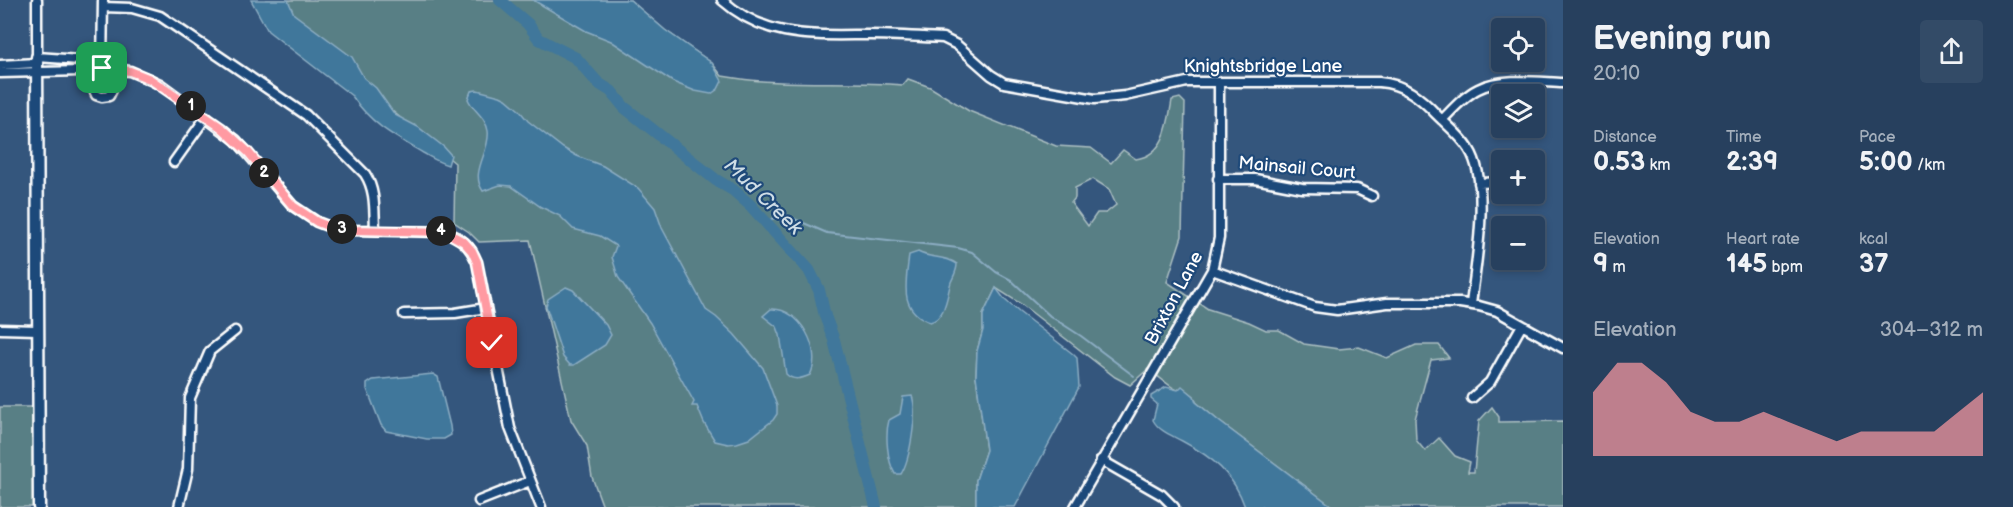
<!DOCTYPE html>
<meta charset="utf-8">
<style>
:root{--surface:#27405e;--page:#334b67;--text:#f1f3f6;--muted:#a4afbc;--line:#435973;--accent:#ff9aa2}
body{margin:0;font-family:"Balsamiq Sans",sans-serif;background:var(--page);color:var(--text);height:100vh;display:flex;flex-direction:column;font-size:22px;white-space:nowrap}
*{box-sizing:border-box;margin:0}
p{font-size:20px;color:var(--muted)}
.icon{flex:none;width:33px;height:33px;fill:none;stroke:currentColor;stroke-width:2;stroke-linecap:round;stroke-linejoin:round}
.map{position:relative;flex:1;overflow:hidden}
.drawer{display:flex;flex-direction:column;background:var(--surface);width:450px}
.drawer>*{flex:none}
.buttons{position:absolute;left:1491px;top:18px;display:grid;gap:12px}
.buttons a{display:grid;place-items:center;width:54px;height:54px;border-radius:6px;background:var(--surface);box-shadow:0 3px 9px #0003,0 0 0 2px var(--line);font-size:30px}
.pin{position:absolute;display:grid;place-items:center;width:51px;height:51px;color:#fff;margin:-26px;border-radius:12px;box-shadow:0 3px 9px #0006}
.km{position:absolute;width:30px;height:30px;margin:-15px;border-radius:50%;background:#222;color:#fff;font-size:16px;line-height:30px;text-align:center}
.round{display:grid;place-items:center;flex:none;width:63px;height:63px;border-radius:6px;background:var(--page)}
.overview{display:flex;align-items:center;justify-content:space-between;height:102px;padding:0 30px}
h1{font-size:33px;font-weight:800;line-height:45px}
.figures{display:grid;grid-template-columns:repeat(3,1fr);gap:9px;height:102px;padding:6px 30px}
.figures div{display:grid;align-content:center}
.figures b{font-size:26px;font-weight:800}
.figures small{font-size:16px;font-weight:400}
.figures p{font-size:16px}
.chart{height:168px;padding:12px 30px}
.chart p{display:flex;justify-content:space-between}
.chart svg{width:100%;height:108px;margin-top:6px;fill:var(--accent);opacity:.7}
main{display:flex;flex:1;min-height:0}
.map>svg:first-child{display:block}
</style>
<main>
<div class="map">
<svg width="1563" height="507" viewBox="0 0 1563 507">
<rect width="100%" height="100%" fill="#34567d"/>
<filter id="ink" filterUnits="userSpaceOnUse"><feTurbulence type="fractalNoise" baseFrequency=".0167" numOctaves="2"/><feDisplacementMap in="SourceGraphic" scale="12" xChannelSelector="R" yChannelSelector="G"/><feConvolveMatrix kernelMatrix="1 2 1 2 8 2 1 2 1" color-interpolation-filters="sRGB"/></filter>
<g filter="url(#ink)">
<path fill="#587f85" stroke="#acbfc2" stroke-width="1.5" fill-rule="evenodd" d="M267,0H630L665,30L712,63L722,76C781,87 843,80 903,85L908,79L930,87L969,111L1056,146L1091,148L1111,163L1123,150L1136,159C1165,155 1168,124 1172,100L1180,98L1185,103L1182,236L1167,282L1208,309L1249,322L1266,330H1279L1304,344L1339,349L1359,347L1387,358L1416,345H1439L1449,358L1431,360L1415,419L1416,440L1425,451L1439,438L1455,456L1470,462L1468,472H1474L1479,421L1492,407L1499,417V422L1563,421V507H1333L1220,422L1196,402L1194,396L1182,387L1178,390C1172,389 1156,374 1148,369L1130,385L1115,377L1021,304L996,288L983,315V330L977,351L976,376L986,450L976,480V507H603L592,477L587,446L571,420L530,240L479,242L469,232L454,222L455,163L273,12ZM1093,179L1109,189L1116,205L1106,213H1097L1088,226L1071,203L1075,198V188Z
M0,407H33L34,507H0Z"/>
<path fill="#3f779b" stroke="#8cadc3" stroke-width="1.5" d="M251,0H288L294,14L352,57L364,78L376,88L395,115L418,127L444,147L451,155L448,165C438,162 432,158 423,153C394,136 372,125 352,96L268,31Z
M533,0H630L665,30L712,63L722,81L718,89L711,94L695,91L673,82L611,41L586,31Z
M477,90L500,96L506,99L519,110L528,121L563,148L577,156L603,166L638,188L655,208L662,228L706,310L716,317L734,334L763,368L777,406V414L773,420L749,439L737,443L728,444L715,441L704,423L697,406H692L694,402L650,323L618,277L612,257L616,246L600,236L573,229L560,216L541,207L511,186L500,185L483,191C469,172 491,151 488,131C486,117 473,111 468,99L471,91Z
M918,252C930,259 945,255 957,264C957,271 954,275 951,282C947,295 946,318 930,322C898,310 906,283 909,255Z
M566,287L573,290L606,325L611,335L605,345L574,365H570L563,357L546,306L548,299Z
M996,288L1005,300L1019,312L1073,354L1077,358L1079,387L1015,507H976V480L986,450L976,376L977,351L983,330V315Z
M771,309C800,307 823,351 810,375C801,379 793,381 786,374L780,335L777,327L763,316Z
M433,374L438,377L450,426L451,435L444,439H427L386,431L381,425L367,389V384L373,380Z
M1182,386L1194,396L1196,402L1220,422L1333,507H1245C1234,474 1212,457 1182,441C1171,435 1159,431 1153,420L1157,404L1151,399V396L1166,387L1178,390Z
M912,396C918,412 910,460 901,474H895C887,461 885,434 889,420L900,414L903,397Z"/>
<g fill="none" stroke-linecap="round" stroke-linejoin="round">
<path stroke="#8cadc3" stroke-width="2" d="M765,221L785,215L827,233L958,248L972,252L996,272L1011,280L1050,316L1081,336L1134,376"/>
<path stroke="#3f779b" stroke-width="12" d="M500,0L528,24L539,39L576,58L598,83L611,91L624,107L716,180L733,190L750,205L809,270L819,290L825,316L834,340L876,507"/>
<defs>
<path id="minor" d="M37,0V57L80,60L92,67L130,71L160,84L236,140L293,206L317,222L330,227L354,230L446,232C462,238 470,246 477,262L510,428L541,507
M722,0C767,40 814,35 870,35C894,35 919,37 943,38L957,45L991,75L1004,83L1095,99L1125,96L1187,82H1379C1404,84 1420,97 1437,115C1448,126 1461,136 1469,149C1491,183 1476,264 1471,304
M103,7L132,8L160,16L306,115L365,174C376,191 374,210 375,230
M0,65L37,63
M97,67L93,88L96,95L102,97L109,96L112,90V69
M102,68L103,0
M0,73L81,71L92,67
M1442,120C1453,109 1464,96 1478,89C1502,77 1537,82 1563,83
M174,162L206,117
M1218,179H1255L1302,188L1357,189L1372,196
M1479,183L1502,182
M1212,270L1315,307L1337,310L1387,303H1460L1479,306L1497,311L1563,348
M404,314L455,313L486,308
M0,329L37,330
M1472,398L1490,382L1522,325
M1101,460L1162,495L1174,507
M479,501L530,481
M179,507L188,469L190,398L210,351L235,331
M1075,507L1212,270L1219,238V82"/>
<path id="tertiary" d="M37,57L39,507"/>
</defs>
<use href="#minor" stroke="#fff" stroke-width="13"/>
<use href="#tertiary" stroke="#fff" stroke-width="15"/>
<use href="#minor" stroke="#1f4a7a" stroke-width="8"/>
<use href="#tertiary" stroke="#1f4a7a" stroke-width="10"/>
</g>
</g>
<g fill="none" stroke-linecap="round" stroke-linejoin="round" filter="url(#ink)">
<defs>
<path id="route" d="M102,68L130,71L150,79L222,128L248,152L293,206L317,222L330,227L354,230L446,232L464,242L472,251L477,262L492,343"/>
</defs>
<use href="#route" stroke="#fff" stroke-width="12"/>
<use href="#route" stroke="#ff9aa2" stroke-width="8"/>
</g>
<g text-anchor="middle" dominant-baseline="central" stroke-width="4.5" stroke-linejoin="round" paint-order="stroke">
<g font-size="18" fill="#fff" stroke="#1f4a7a">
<text x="1263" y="66">Knightsbridge Lane</text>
<text transform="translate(1297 168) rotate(5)">Mainsail Court</text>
<text transform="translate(1174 298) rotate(-62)">Brixton Lane</text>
</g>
<g font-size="20" font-style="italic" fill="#cfdde6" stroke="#1f4a7a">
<text transform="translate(763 197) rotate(44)">Mud Creek</text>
</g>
</g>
</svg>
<div class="buttons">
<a><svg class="icon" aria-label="locate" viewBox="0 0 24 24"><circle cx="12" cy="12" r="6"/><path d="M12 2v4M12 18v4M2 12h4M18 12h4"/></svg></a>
<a><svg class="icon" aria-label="layers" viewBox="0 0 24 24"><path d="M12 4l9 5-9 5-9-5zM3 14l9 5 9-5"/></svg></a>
<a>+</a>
<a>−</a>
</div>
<div class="pin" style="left:102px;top:68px;background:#1e9e55"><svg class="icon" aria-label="arrive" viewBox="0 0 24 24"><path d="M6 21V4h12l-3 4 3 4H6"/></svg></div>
<div class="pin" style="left:492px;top:343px;background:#d93025"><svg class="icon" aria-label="check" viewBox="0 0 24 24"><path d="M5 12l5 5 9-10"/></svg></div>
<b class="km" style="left:191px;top:106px">1</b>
<b class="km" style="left:264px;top:173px">2</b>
<b class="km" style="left:342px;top:229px">3</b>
<b class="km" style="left:441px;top:231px">4</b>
</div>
<section class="drawer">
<div class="overview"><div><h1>Evening run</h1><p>20:10</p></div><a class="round"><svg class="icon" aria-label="share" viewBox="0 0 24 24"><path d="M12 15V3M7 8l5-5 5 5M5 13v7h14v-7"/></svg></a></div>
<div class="figures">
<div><p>Distance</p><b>0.53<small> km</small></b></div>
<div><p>Time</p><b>2:39</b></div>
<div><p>Pace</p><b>5:00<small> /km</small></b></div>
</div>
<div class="figures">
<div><p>Elevation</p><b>9<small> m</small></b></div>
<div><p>Heart rate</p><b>145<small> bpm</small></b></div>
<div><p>kcal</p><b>37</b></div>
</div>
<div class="chart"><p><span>Elevation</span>304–312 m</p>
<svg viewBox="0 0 160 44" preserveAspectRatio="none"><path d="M0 44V18L10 6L20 6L30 14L40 26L50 30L60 30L70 26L80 30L90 34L100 38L110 34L120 34L130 34L140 34L150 26L160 18V44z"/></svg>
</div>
</section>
</main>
